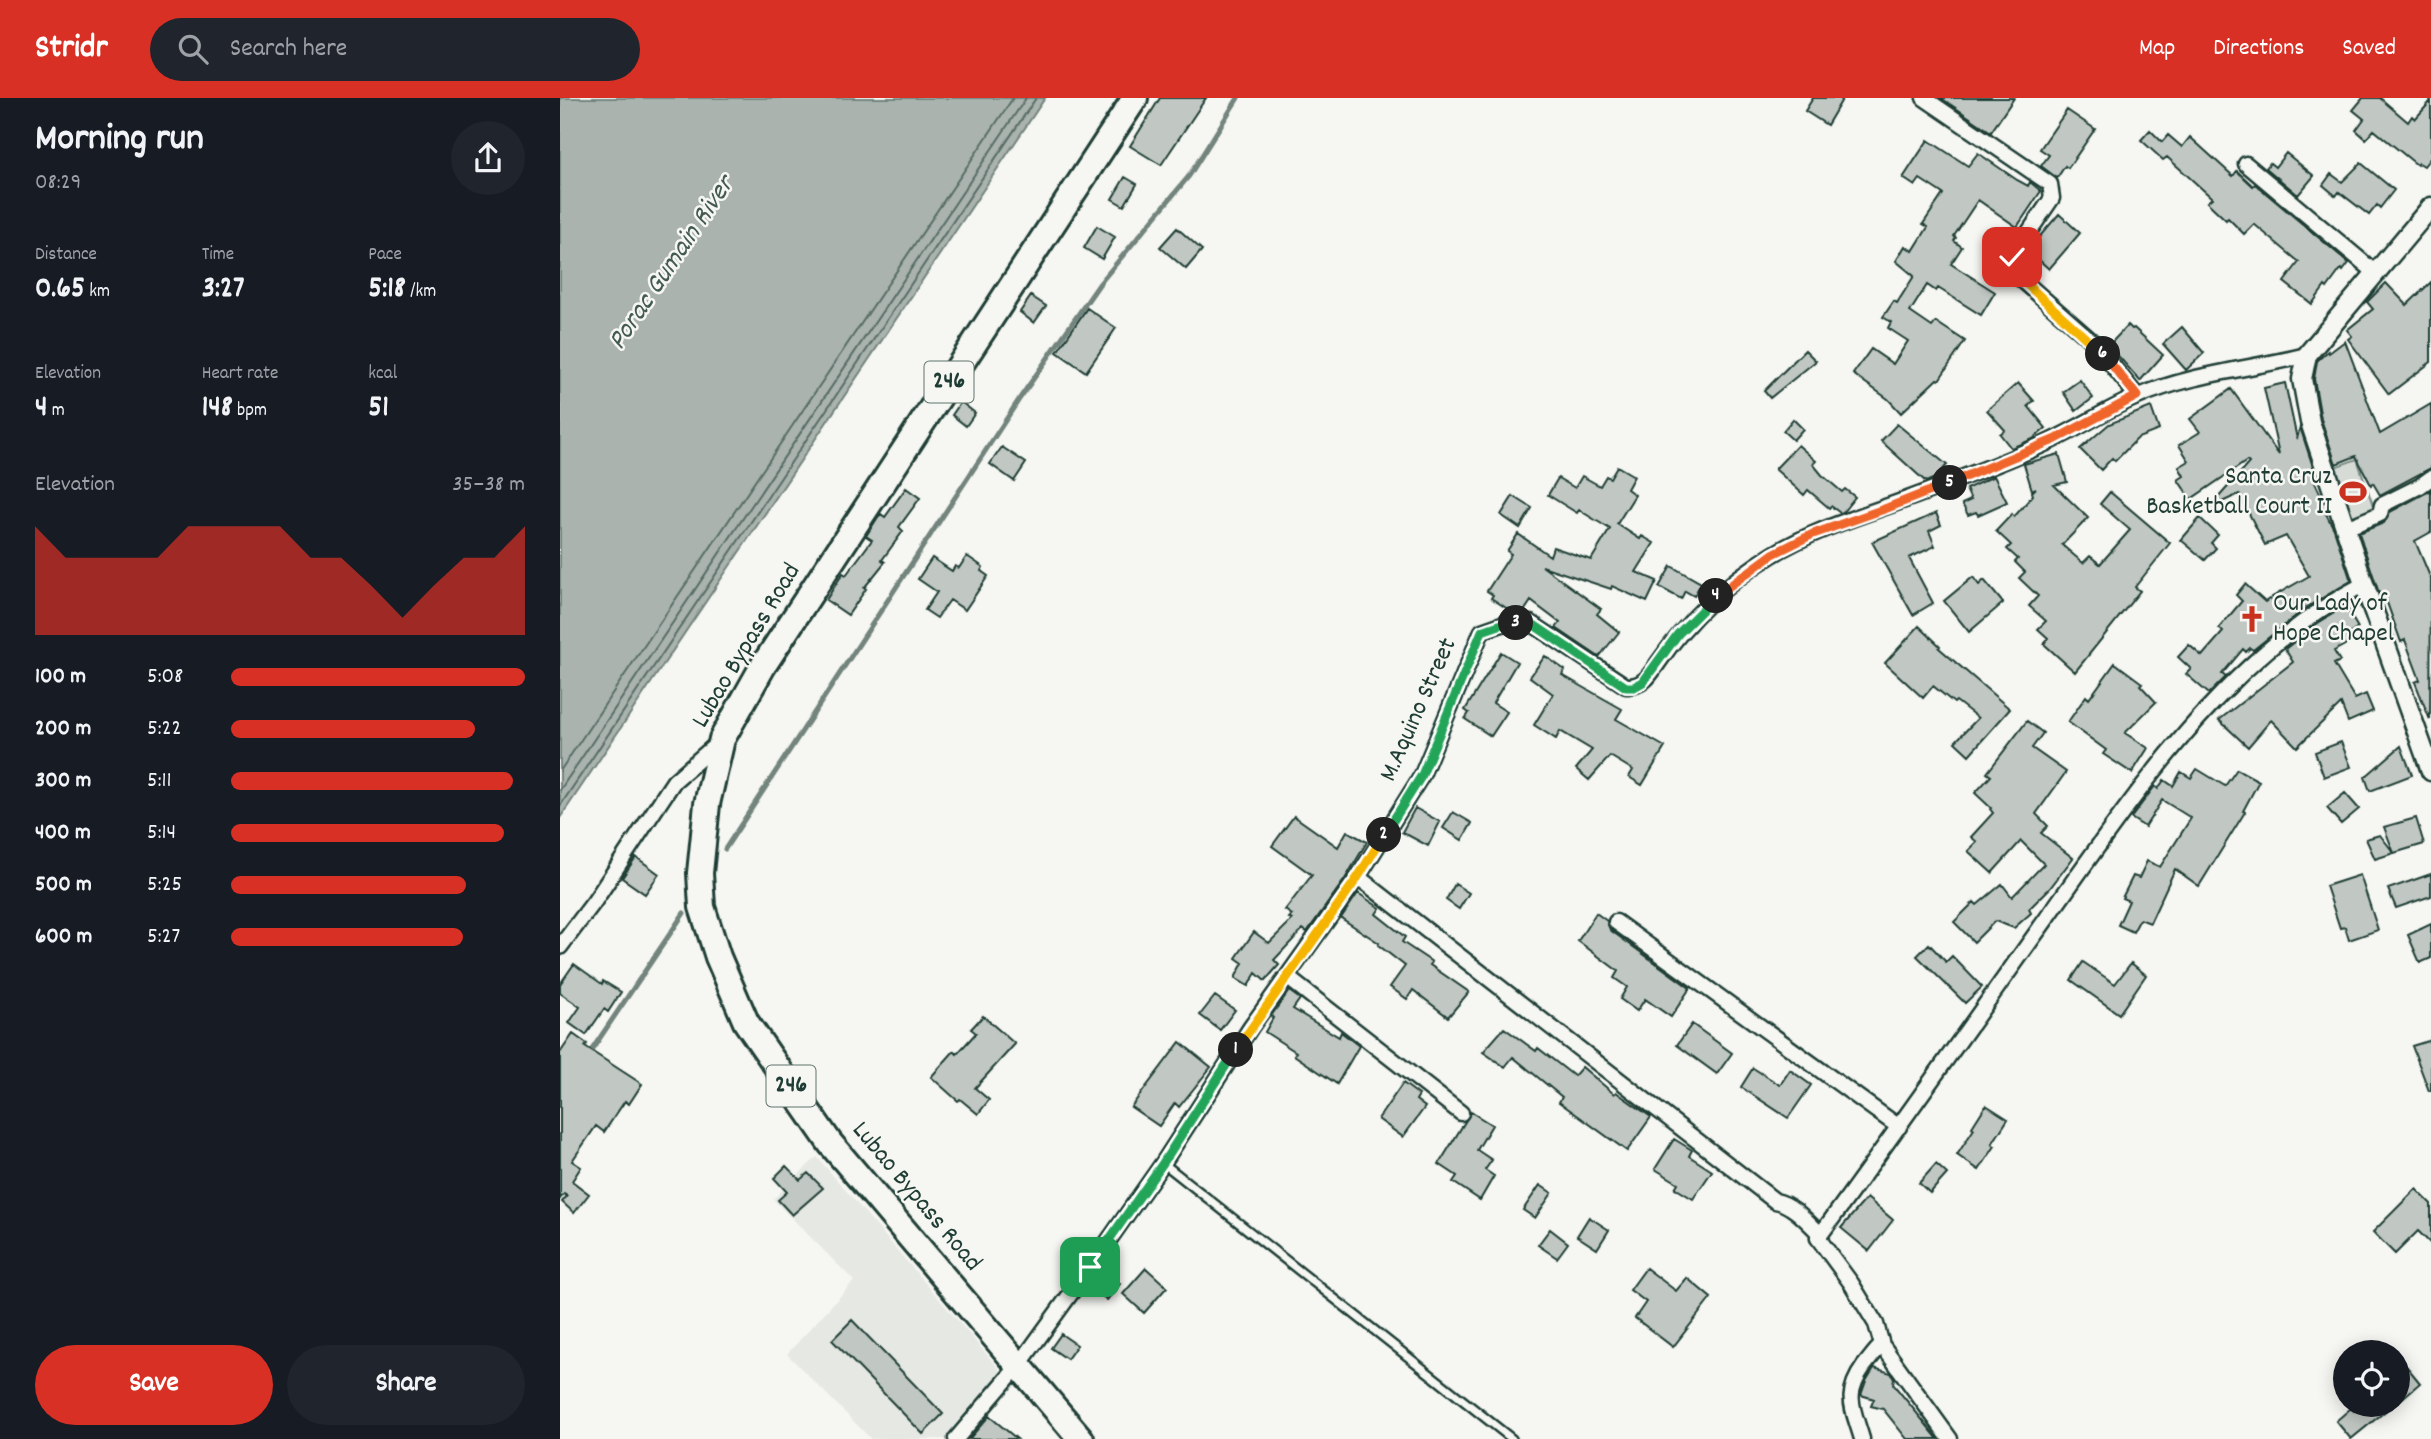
<!DOCTYPE html>
<meta charset="utf-8">
<style>
:root{--surface:#171b24;--page:#20242c;--text:#f1f3f6;--muted:#9ea1a6;--accent:#d93025}
body{margin:0;font-family:Dekko,sans-serif;background:var(--page);color:var(--text);height:100vh;display:flex;flex-direction:column;font-size:26px;white-space:nowrap}
*{box-sizing:border-box;margin:0}
p{font-size:23px;color:var(--muted)}
.icon{flex:none;width:38px;height:38px;fill:none;stroke:currentColor;stroke-width:2;stroke-linecap:round;stroke-linejoin:round}
.map{position:relative;flex:1;overflow:hidden}
.sheet{display:flex;flex-direction:column;background:var(--surface);width:560px}
.sheet>*{flex:none}
.fabs{position:absolute;left:1773px;top:1242px;display:grid;gap:14px}
.fabs a{display:grid;place-items:center;width:77px;height:77px;border-radius:50%;background:var(--surface);box-shadow:0 4px 18px #0003;font-size:35px}
.pin{position:absolute;display:grid;place-items:center;width:60px;height:60px;color:#fff;margin:-30px;border-radius:14px;box-shadow:0 4px 10px #0006}
.km{position:absolute;width:35px;height:35px;margin:-18px;border-radius:50%;background:#222;color:#fff;font-size:19px;line-height:35px;text-align:center}
.round{display:grid;place-items:center;flex:none;width:74px;height:74px;border-radius:37px;background:var(--page)}
.overview{display:flex;align-items:center;justify-content:space-between;height:119px;padding:0 35px}
h1{font-size:38px;font-weight:800;line-height:52px}
.metrics{display:grid;grid-template-columns:repeat(3,1fr);gap:10px;height:119px;padding:7px 35px}
.metrics div{display:grid;align-content:center}
.metrics b{font-size:30px;font-weight:800}
.metrics small{font-size:19px;font-weight:400}
.metrics p{font-size:19px}
.chart{height:196px;padding:14px 35px}
.chart p{display:flex;justify-content:space-between}
.chart svg{width:100%;height:126px;margin-top:7px;fill:var(--accent);opacity:.7}
.primary-button{display:flex;gap:14px;margin-top:auto;padding:14px 35px}
.primary-button a{flex:1;height:80px;border-radius:42px;background:var(--accent);color:#fff;font-size:28px;font-weight:800;line-height:80px;text-align:center}
.primary-button a+a{background:var(--page);color:var(--text)}
ul{padding:0 35px;list-style:none;font-size:23px}
li{display:grid;grid-template-columns:112px 84px 1fr;align-items:center;height:52px}
li i{height:18px;border-radius:9px;background:var(--accent)}
header{display:flex;align-items:center;gap:42px;box-sizing:border-box;height:98px;padding:0 35px;background:var(--accent);color:#fff}
header strong{font-size:33px}
nav{display:flex;gap:38px;margin-inline-start:auto;font-size:24px}
.search{width:490px;height:63px;background:var(--page);display:flex;align-items:center;gap:18px;box-sizing:border-box;padding:0 24px;border-radius:38px;color:var(--muted);font-size:26px}
main{display:flex;flex:1;min-height:0}
.map>svg:first-child{display:block}
</style>
<header>
<strong>Stridr</strong>
<div class="search"><svg class="icon" aria-label="search" viewBox="0 0 24 24"><circle cx="10" cy="10" r="6"/><path d="M15 15l6 6"/></svg>Search here</div>
<nav><a>Map</a><a>Directions</a><a>Saved</a></nav>
</header>
<main>
<section class="sheet">
<div class="overview"><div><h1>Morning run</h1><p>08:29</p></div><a class="round"><svg class="icon" aria-label="share" viewBox="0 0 24 24"><path d="M12 15V3M7 8l5-5 5 5M5 13v7h14v-7"/></svg></a></div>
<div class="metrics">
<div><p>Distance</p><b>0.65<small> km</small></b></div>
<div><p>Time</p><b>3:27</b></div>
<div><p>Pace</p><b>5:18<small> /km</small></b></div>
</div>
<div class="metrics">
<div><p>Elevation</p><b>4<small> m</small></b></div>
<div><p>Heart rate</p><b>148<small> bpm</small></b></div>
<div><p>kcal</p><b>51</b></div>
</div>
<div class="chart"><p><span>Elevation</span>35–38 m</p>
<svg viewBox="0 0 160 44" preserveAspectRatio="none"><path d="M0 44V6L10 17L20 17L30 17L40 17L50 6L60 6L70 6L80 6L90 17L100 17L110 27L120 38L130 27L140 17L150 17L160 6V44z"/></svg>
</div>
<ul>
<li><b>100 m</b>5:08<i style="width:100%"></i></li>
<li><b>200 m</b>5:22<i style="width:83%"></i></li>
<li><b>300 m</b>5:11<i style="width:96%"></i></li>
<li><b>400 m</b>5:14<i style="width:93%"></i></li>
<li><b>500 m</b>5:25<i style="width:80%"></i></li>
<li><b>600 m</b>5:27<i style="width:79%"></i></li>
</ul>
<div class="primary-button"><a>Save</a><a>Share</a></div>
</section>
<div class="map">
<svg width="1871" height="1341" viewBox="0 0 1871 1341">
<rect width="100%" height="100%" fill="#f6f6f2"/>
<filter id="ink" filterUnits="userSpaceOnUse"><feTurbulence type="fractalNoise" baseFrequency=".0143" numOctaves="2"/><feDisplacementMap in="SourceGraphic" scale="14" xChannelSelector="R" yChannelSelector="G"/><feConvolveMatrix kernelMatrix="1 2 1 2 8 2 1 2 1" color-interpolation-filters="sRGB"/></filter>
<g filter="url(#ink)">
<path fill="#e6e8e4" d="M257,1059L441,1273L440,1279L388,1341H311L227,1256L294,1183L213,1101Z"/>
<path fill="#d6dbd6" stroke="#7a8c85" stroke-width="2" d="M1797,361L1816,416L1788,426L1769,371Z"/>
<path fill="#aab3ae" stroke="#72847d" stroke-width="2" d="M0,0H485L0,720Z"/>
<g fill="none" stroke-linecap="round" stroke-linejoin="round">
<path stroke="#576c65" stroke-width="2" d="M0,673L453,0
M0,692L466,0
M0,708L476,0"/>
<path stroke="#72847d" stroke-width="5" d="M165,751L460,300L540,185L629,78L678,0
M27,959L124,815"/>
</g>
<path fill="#c1c8c3" stroke="#1f3d34" stroke-width="2" d="M600,0H646L601,67L570,48Z
M1253,0H1283L1267,27L1245,13Z
M1381,0H1454L1431,34Z
M1803,0H1820L1848,24L1852,18L1855,21L1871,3V59L1864,68L1859,65L1857,67L1814,32L1806,41L1796,32L1804,21L1793,12Z
M1507,12L1535,31L1508,70L1505,68L1497,80L1481,68L1489,57L1480,51Z
M1590,32L1602,44L1608,37L1622,49L1630,39L1673,78L1677,73L1693,88L1695,86L1789,165L1783,173L1781,171L1767,190L1765,188L1752,206L1724,184L1739,164L1694,126L1684,136L1668,120L1666,122L1647,104L1652,100L1607,59L1603,62L1581,42Z
M1368,42L1408,68L1418,55L1457,82L1468,88L1470,84L1481,93L1457,129L1418,102L1394,138L1396,140L1394,143L1402,149L1391,166L1435,194L1421,217L1378,190L1376,193L1367,187L1350,214L1372,229L1376,224L1405,243L1379,282L1377,281L1341,315L1328,301L1293,276L1311,251L1333,266L1348,243L1328,230L1331,224L1323,219L1334,203L1337,205L1354,178L1336,163L1345,148L1353,153L1368,129L1363,126L1383,96L1360,81L1355,88L1343,80Z
M1726,55L1754,78L1738,97L1706,70L1710,65L1715,69Z
M1801,65L1834,92L1820,110L1817,107L1809,117L1779,94L1776,98L1763,87L1771,76L1782,84Z
M565,79L577,86L564,108L552,101Z
M1499,116L1520,135L1489,171L1468,152Z
M537,128L555,139L542,161L524,150Z
M617,130L642,152L626,171L600,149Z
M1871,184V264L1829,296L1788,241L1792,238L1787,232L1813,211L1807,204L1826,185L1847,207Z
M471,198L486,208L474,225L460,214Z
M527,210L556,230L526,274L497,254Z
M1568,227L1572,231L1574,230L1603,257L1580,283L1553,252L1555,249L1551,245Z
M1622,229L1644,255L1626,272L1603,246Z
M1785,243L1820,336L1871,306V370L1820,397L1813,385L1811,387L1796,358L1776,366L1761,321L1754,281L1757,263L1768,253L1769,255Z
M1245,252L1256,263L1210,300L1204,293Z
M1520,282L1533,300L1516,313L1503,294Z
M1458,285L1474,303L1468,308L1486,330L1473,341L1451,350L1440,336L1445,332L1427,312Z
M1725,285L1737,341L1740,329L1755,375L1751,376L1764,404L1761,406L1774,431L1791,483L1747,509L1693,552L1690,550L1686,554L1683,551L1662,576L1666,579L1649,596L1626,576L1631,571L1618,559L1629,547L1642,558L1663,534L1659,530L1682,503L1676,497L1685,486L1705,504L1709,501L1716,506L1712,499L1749,478L1726,438L1705,447L1679,396L1649,410L1689,365L1687,363L1631,401L1618,382L1624,378L1619,369L1629,363L1619,347L1640,334L1630,321L1671,291L1719,357L1704,290Z
M401,304L415,315L406,328L392,317Z
M1591,309L1599,332L1578,340L1555,363L1552,360L1541,372L1520,351L1549,326Z
M1233,321L1243,331L1233,342L1223,333Z
M1337,326L1387,367L1375,380L1366,384L1321,343Z
M1238,347L1256,363L1253,366L1262,377L1282,394L1285,391L1295,399L1283,414L1280,415L1271,408L1269,410L1248,392L1244,397L1215,371Z
M442,349L466,365L454,383L430,366Z
M1499,356L1507,384L1494,387L1528,420L1502,447L1523,465L1530,458L1540,466L1570,432L1540,406L1550,394L1610,445L1575,489L1580,493L1515,574L1484,546L1488,540L1478,531L1486,523L1469,508L1478,498L1459,480L1465,474L1455,464L1458,461L1447,451L1451,447L1436,433L1452,416L1454,419L1473,397L1472,394L1476,390L1472,392L1464,366Z
M1057,368L1074,378L1067,391L1075,397L1057,426L1080,441L1082,438L1094,445L1076,474L1097,483L1087,504L1052,488L1051,491L982,468L1041,511L1037,516L1059,534L1039,559L996,530L1000,525L971,503L963,515H954L931,500L933,497L927,493L951,456L947,453L958,436L990,458L993,449L1031,462L1050,431L1019,412L1017,415L988,397L998,380L1015,390L1022,378L1040,388L1046,378L1050,380Z
M1434,378L1447,404L1418,417L1416,414L1408,417L1402,406L1411,402L1406,391Z
M346,390L360,400L339,429L343,433L322,462L325,464L304,490L306,491L288,517L266,502L283,475L286,477L312,442L306,438L318,419L321,416L325,419Z
M1871,392V434L1855,443L1871,481L1870,622L1855,584L1860,582L1845,542L1841,544L1825,499L1821,501L1799,435L1824,425L1830,414Z
M953,398L972,410L960,430L941,417Z
M1376,415L1381,427L1369,433L1375,448L1349,460L1373,505L1353,517L1312,444Z
M1640,420L1658,437L1651,445L1656,450L1645,462L1621,442Z
M407,458L423,469L421,473L428,478L405,512L390,502L377,520L365,512L377,494L358,481L372,460L392,473L395,468L399,470Z
M1111,468L1141,485L1134,498L1125,493L1121,501L1099,489Z
M1413,479L1419,487L1424,482L1443,505L1409,534L1384,503Z
M1797,501L1800,508L1788,513L1798,530L1788,537L1792,543L1774,553L1780,563L1774,566L1795,601L1806,596L1813,613L1788,624L1781,606L1737,649L1711,622L1688,649L1659,622L1733,564L1725,551L1758,525Z
M1359,528L1380,548L1379,550L1450,611L1409,657L1395,644L1418,620L1396,603L1394,605L1373,588L1363,600L1325,565Z
M941,554L957,564L933,605L947,614L931,638L905,621L909,615L905,612Z
M985,558L1005,572L1002,577L1062,611L1056,621L1105,649L1082,687L1069,679L1073,672L1050,658L1029,682L1016,671L1032,652L1000,633L996,641L974,627L993,596L970,579Z
M1555,565L1582,585L1580,587L1596,604L1565,635L1588,650L1572,675L1543,656L1546,652L1508,624L1526,598L1529,601Z
M1467,623L1483,635L1472,650L1506,674L1476,716L1488,728L1481,735L1513,760L1490,790L1469,811L1471,815L1454,830L1435,823L1414,844L1394,824L1414,804L1417,807L1442,786L1452,799L1484,766L1461,743L1432,775L1408,753L1417,744L1411,739L1433,715L1430,711L1431,710L1415,695L1431,678L1427,675Z
M1781,644L1791,669L1764,679L1755,654Z
M1841,648L1852,677L1810,693L1805,679Z
M1637,671L1665,688L1677,671L1699,683L1683,713L1685,714L1639,788L1615,771L1590,825L1580,821L1573,834L1558,827L1569,803L1562,800L1573,778L1579,780L1587,763L1600,769L1631,720L1602,702L1585,729L1571,720L1595,688L1598,691L1604,682L1613,688L1621,674L1631,680Z
M1785,695L1799,711L1781,726L1767,710Z
M855,710L880,724L868,748L842,734Z
M893,714L912,725L902,742L883,730Z
M734,718L778,749L787,733L807,744L785,781L747,834L743,831L714,862L719,867L705,883L696,875L688,888L675,880L683,865L676,860L694,834L709,845L732,822L729,820L732,817L725,812L752,777L712,748Z
M1856,720L1864,746L1834,755L1824,729Z
M1820,737L1834,755L1815,761L1806,741Z
M76,759L99,776L85,796L62,780Z
M1871,776V798L1836,810L1828,791Z
M1800,777L1818,832L1789,842L1785,829L1780,830L1766,788Z
M895,786L909,795L899,811L886,802Z
M798,795L820,810L816,816L845,839L842,844L872,864L870,867L909,894L888,919L853,892L847,901L830,889L845,868L818,847L819,845L781,820Z
M1036,815L1047,823L1050,832L1130,890L1111,919L1085,901L1077,913L1060,901L1067,889L1054,880L1058,873L1018,843Z
M1871,826V860L1860,865L1848,837Z
M1369,846L1386,864L1392,858L1422,889L1405,905L1357,858Z
M1523,864L1555,886L1571,865L1586,877L1559,916L1511,882Z
M14,866L42,886L43,883L61,894L48,914L44,911L26,937L9,925L20,909L0,895V886Z
M729,893L740,901L733,911L779,939L781,934L799,948L777,986L734,957L736,954L705,934L713,920L711,918Z
M655,898L675,912L660,932L640,917Z
M423,918L455,946L415,990L429,1002L418,1016L400,1001L398,1003L371,979L394,953L397,956L416,935L411,931Z
M1132,926L1172,955L1157,976L1117,947Z
M944,930L976,953L978,950L1014,978L1022,969L1054,996L1056,994L1091,1019L1067,1053L999,1004L1002,999L953,959L945,969L923,954Z
M13,936L27,946L25,949L82,986L69,1006L65,1003L44,1034L36,1028L12,1063L21,1069L12,1083L29,1096L14,1115L2,1104L7,1098L4,1096L0,1101V955Z
M1871,942V993H1869L1852,948Z
M620,944L651,969L619,1009L615,1005L599,1028L571,1009Z
M1193,970L1220,987L1230,972L1251,987L1228,1020L1181,989Z
M843,985L859,997L856,1002L865,1009L843,1039L818,1021Z
M1426,1007L1448,1021L1432,1046L1435,1048L1419,1072L1397,1057L1414,1031L1412,1029Z
M911,1014L932,1027L917,1052L932,1062L925,1072L934,1078L920,1102L893,1084L897,1078L879,1066Z
M1114,1041L1132,1052L1129,1058L1152,1073L1133,1101L1115,1090L1118,1085L1095,1071Z
M1376,1066L1387,1076L1370,1095L1359,1085Z
M226,1068L240,1082L248,1075L263,1090L232,1117L218,1102L227,1094L214,1080Z
M980,1087L992,1095L975,1120L963,1112Z
M1856,1091L1871,1106V1146L1858,1133L1835,1156L1813,1134Z
M1307,1100L1333,1122L1309,1153L1281,1130Z
M1029,1119L1049,1132L1037,1151L1017,1138Z
M990,1131L1008,1145L997,1160L978,1147Z
M541,1170L560,1186L547,1202L529,1187Z
M586,1170L607,1189L584,1215L563,1196Z
M1086,1170L1116,1193L1127,1180L1151,1200L1113,1249L1075,1220L1086,1204L1070,1192Z
M292,1222L383,1316L363,1336L272,1242Z
M501,1236L517,1247L507,1261L491,1250Z
M1847,1269L1860,1285L1838,1304V1277Z
M1314,1270L1331,1275L1334,1280L1333,1286L1378,1341H1347L1323,1311L1311,1308L1314,1301L1301,1297L1306,1283Z
M1800,1307H1833L1791,1341L1776,1323L1791,1310L1794,1313Z
M429,1318L457,1341H409Z"/>
<g fill="none" stroke-linecap="round" stroke-linejoin="round">
<defs>
<path id="service" d="M603,1065L952,1341"/>
<path id="minor" d="M1364,0L1490,86L1492,100L1452,159V168L1461,181L1535,246L1577,298
M1686,66L1817,176
M1786,430L1820,416L1822,407L1860,388L1871,380
M798,779L1215,1103C1232,1106 1246,1122 1258,1134V1140
M1056,824L1339,1029
M0,849L34,804L114,683L159,644
M727,879L901,1015
M396,1341L459,1267L530,1169L603,1065L691,929L798,779L862,677L922,533L945,525H971L1066,588C1083,589 1089,578 1098,565C1128,521 1166,485 1212,457C1259,428 1322,412 1374,391C1415,374 1457,360 1497,340C1524,327 1549,310 1577,299C1630,276 1691,271 1747,257
M1302,1341C1293,1310 1283,1297 1304,1268C1310,1261 1315,1253 1322,1247
M1390,1341L1322,1247L1316,1226L1291,1185L1258,1140C1332,1039 1404,936 1477,834C1568,707 1662,560 1804,486"/>
<path id="tertiary" d="M1871,109L1747,257L1742,281L1750,324L1804,486L1871,673"/>
<path id="trunk" d="M521,1341L270,1045L186,924L158,859L142,809L140,775L147,706L162,641L203,568L575,0"/>
</defs>
<use href="#service" stroke="#1f3d34" stroke-width="12"/>
<use href="#minor" stroke="#1f3d34" stroke-width="19"/>
<use href="#tertiary" stroke="#1f3d34" stroke-width="23"/>
<use href="#trunk" stroke="#1f3d34" stroke-width="30"/>
<use href="#service" stroke="#f6f6f2" stroke-width="7"/>
<use href="#minor" stroke="#f6f6f2" stroke-width="14"/>
<use href="#tertiary" stroke="#f6f6f2" stroke-width="18"/>
<use href="#trunk" stroke="#f6f6f2" stroke-width="24"/>
</g>
</g>
<g fill="none" stroke-linecap="round" stroke-linejoin="round" filter="url(#ink)">
<defs>
<path id="split-1" d="M530,1169L603,1065L676,952"/>
<path id="split-2" d="M676,952L798,779L824,737"/>
<path id="split-3" d="M824,737L862,677L922,533L945,525H956"/>
<path id="split-4" d="M956,525H971L1066,589H1074L1083,584L1118,536L1156,498"/>
<path id="split-5" d="M1156,498L1213,456L1253,436L1327,410L1390,385"/>
<path id="split-6" d="M1390,385L1496,341L1577,298L1543,256"/>
<path id="split-7" d="M1452,159V168L1461,181L1543,256"/>
</defs>
<use href="#split-1" stroke="#fff" stroke-width="14"/>
<use href="#split-2" stroke="#fff" stroke-width="14"/>
<use href="#split-3" stroke="#fff" stroke-width="14"/>
<use href="#split-4" stroke="#fff" stroke-width="14"/>
<use href="#split-5" stroke="#fff" stroke-width="14"/>
<use href="#split-6" stroke="#fff" stroke-width="14"/>
<use href="#split-7" stroke="#fff" stroke-width="14"/>
<use href="#split-1" stroke="#22a559" stroke-width="9"/>
<use href="#split-2" stroke="#f5b400" stroke-width="9"/>
<use href="#split-3" stroke="#22a559" stroke-width="9"/>
<use href="#split-4" stroke="#22a559" stroke-width="9"/>
<use href="#split-5" stroke="#f0652b" stroke-width="9"/>
<use href="#split-6" stroke="#f0652b" stroke-width="9"/>
<use href="#split-7" stroke="#f5b400" stroke-width="9"/>
</g>
<defs>
<symbol id="stadium-bare" viewBox="-9 -9 18 18"><path d="M0-5a6.5 5 0 1 0 0 10a6.5 5 0 1 0 0-10ZM-3.5-1.8h7v3.6h-7Z" fill="#c8321e" stroke="#f6f6f2" stroke-width="2.5" paint-order="stroke"/></symbol>
<symbol id="church-bare" viewBox="-9 -9 18 18"><path d="M-1.2-6h2.4v3.5h3.3v2.4h-3.3V6h-2.4V-.1h-3.3v-2.4h3.3Z" fill="#c8321e" stroke="#f6f6f2" stroke-width="2.5" paint-order="stroke"/></symbol>
</defs>
<g fill-rule="evenodd">
<use href="#stadium-bare" x="1774" y="375" width="38" height="38"/>
<use href="#church-bare" x="1673" y="502" width="38" height="38"/>
</g>
<g text-anchor="middle" dominant-baseline="central" stroke-width="5" stroke-linejoin="round" paint-order="stroke">
<g fill="#f6f6f2" stroke="#60746d" stroke-width="2">
<rect x="364.5" y="263.5" width="49" height="41" rx="5"/>
<rect x="206.5" y="967.5" width="49" height="41" rx="5"/>
</g>
<g font-size="24" font-weight="bold" fill="#1f3d34">
<text x="389" y="284">246</text>
<text x="231" y="988">246</text>
</g>
<g font-size="26" fill="#1f3d34" stroke="#f6f6f2" text-anchor="end">
<text x="1772" y="379">Santa Cruz<tspan x="1772" dy="30">Basketball Court II</tspan></text>
<text x="1713" y="506" text-anchor="start">Our Lady of<tspan x="1713" dy="30">Hope Chapel</tspan></text>
</g>
<g font-size="26" fill="#1f3d34" stroke="#f6f6f2">
<text transform="translate(187 548) rotate(-59)">Lubao Bypass Road</text>
<text transform="translate(859 612) rotate(-66)">M.Aquino Street</text>
<text transform="translate(356 1099) rotate(50)">Lubao Bypass Road</text>
</g>
<g font-size="28" font-style="italic" fill="#425a52" stroke="#f6f6f2">
<text transform="translate(113 166) rotate(-56)">Porac Gumain River</text>
</g>
</g>
</svg>
<div class="fabs">
<a><svg class="icon" aria-label="locate" viewBox="0 0 24 24"><circle cx="12" cy="12" r="6"/><path d="M12 2v4M12 18v4M2 12h4M18 12h4"/></svg></a>
</div>
<div class="pin" style="left:530px;top:1169px;background:#1e9e55"><svg class="icon" aria-label="arrive" viewBox="0 0 24 24"><path d="M6 21V4h12l-3 4 3 4H6"/></svg></div>
<div class="pin" style="left:1452px;top:159px;background:#d93025"><svg class="icon" aria-label="check" viewBox="0 0 24 24"><path d="M5 12l5 5 9-10"/></svg></div>
<b class="km" style="left:676px;top:952px">1</b>
<b class="km" style="left:824px;top:737px">2</b>
<b class="km" style="left:956px;top:525px">3</b>
<b class="km" style="left:1156px;top:498px">4</b>
<b class="km" style="left:1390px;top:385px">5</b>
<b class="km" style="left:1543px;top:256px">6</b>
</div>
</main>
